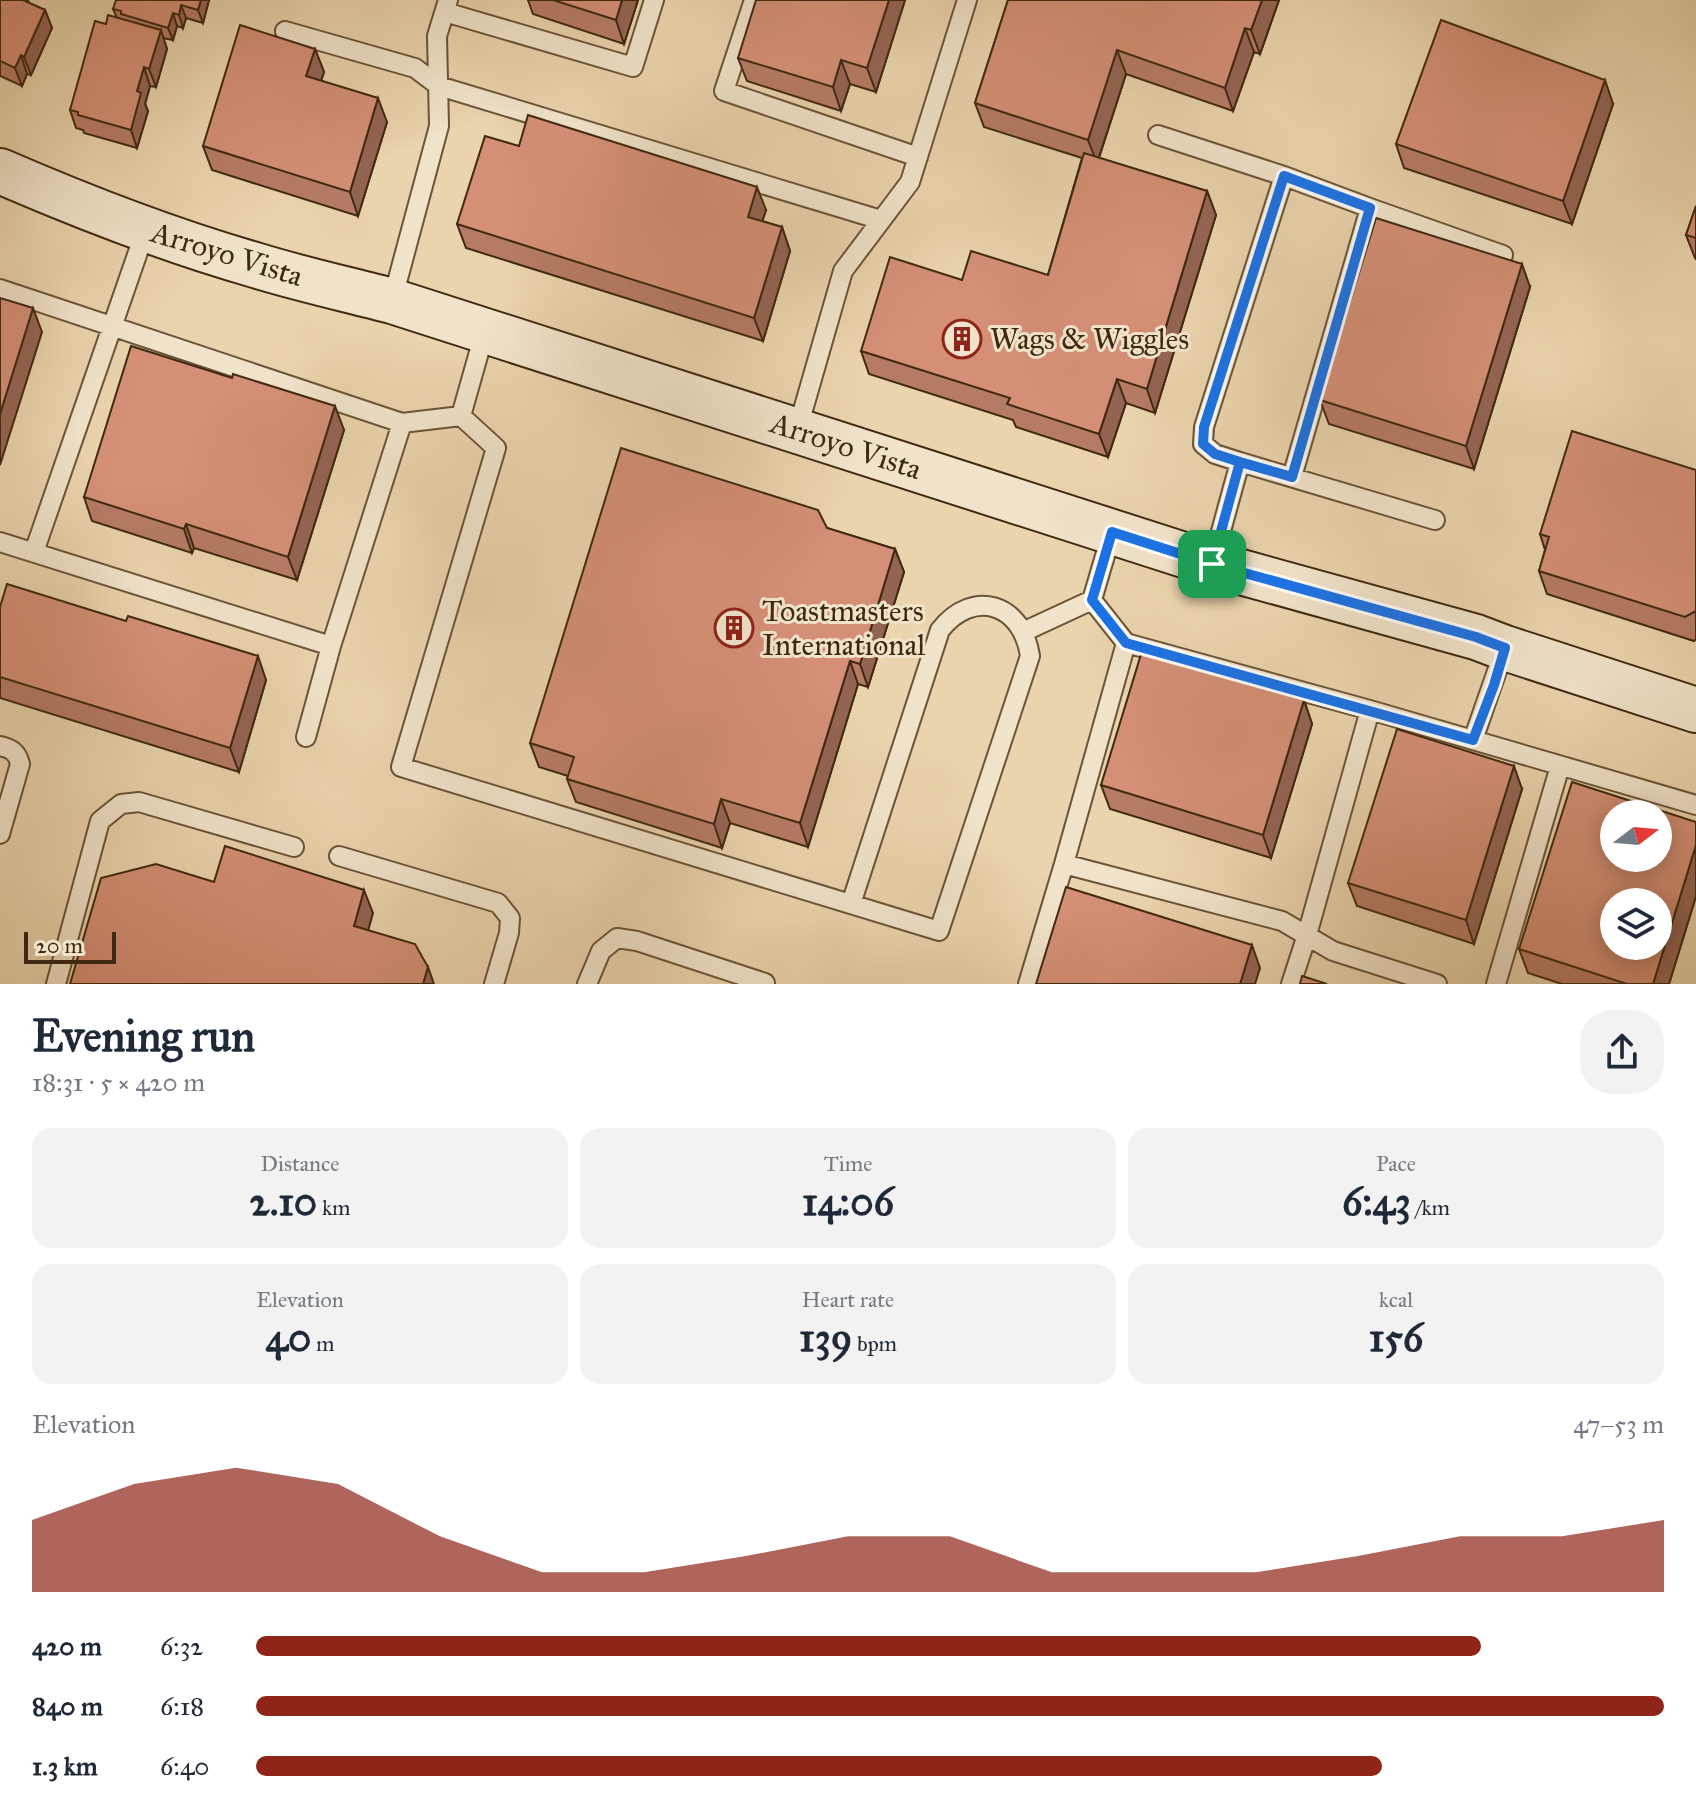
<!DOCTYPE html>
<meta charset="utf-8">
<style>
:root{--surface:#fff;--page:#f2f2f3;--text:#1f2937;--muted:#747a83;--accent:#8f2418}
body{margin:0;font-family:"IM FELL Great Primer",serif;background:var(--page);color:var(--text);height:100vh;display:flex;flex-direction:column;font-size:30px;white-space:nowrap}
*{box-sizing:border-box;margin:0}
p{font-size:26px;color:var(--muted)}
.icon{flex:none;width:44px;height:44px;fill:none;stroke:currentColor;stroke-width:2;stroke-linecap:round;stroke-linejoin:round}
.map{position:relative;height:984px;overflow:hidden}
.details{display:flex;flex-direction:column;background:var(--surface);flex:1}
.details>*{flex:none}
.needle{width:52px;rotate:74deg}
.fabs{position:absolute;left:1600px;top:800px;display:grid;gap:16px}
.fabs a{display:grid;place-items:center;width:72px;height:72px;border-radius:50%;background:var(--surface);box-shadow:0 4px 20px #0003;font-size:40px}
.scale{position:absolute;left:24px;bottom:20px;width:92px;box-sizing:border-box;padding-left:8px;border:4px solid #3f2910;border-top:0;font-size:22px;line-height:28px;white-space:nowrap;color:#3f2910;-webkit-text-stroke:6px #f1e3ca;paint-order:stroke}
.pin{position:absolute;display:grid;place-items:center;width:68px;height:68px;color:#fff;margin:-34px;border-radius:16px;box-shadow:0 4px 12px #0006}
.round{display:grid;place-items:center;flex:none;width:84px;height:84px;border-radius:32px;background:var(--page)}
.headline{display:flex;align-items:center;justify-content:space-between;height:136px;padding:0 32px}
h1{font-size:44px;font-weight:700;line-height:60px}
.figures{display:grid;grid-template-columns:repeat(3,1fr);gap:12px;height:136px;padding:8px 32px}
.figures div{display:grid;align-content:center;border-radius:20px;background:var(--page);text-align:center}
.figures b{font-size:40px;font-weight:700}
.figures small{font-size:22px;font-weight:400}
.figures p{font-size:22px}
.chart{height:224px;padding:16px 32px}
.chart p{display:flex;justify-content:space-between}
.chart svg{width:100%;height:144px;margin-top:8px;fill:var(--accent);opacity:.7}
ul{padding:0 32px;list-style:none;font-size:26px}
li{display:grid;grid-template-columns:128px 96px 1fr;align-items:center;height:60px}
li i{height:20px;border-radius:10px;background:var(--accent)}
.map>svg:first-child{display:block}
</style>
<div class="map">
<svg width="1696" height="984" viewBox="0 0 1696 984">
<rect width="100%" height="100%" fill="#ead4ad"/>
<filter id="stains"><feTurbulence type="fractalNoise" baseFrequency=".0025" numOctaves="4"/><feColorMatrix values="0 0 0 0 .2 0 0 0 0 .09 0 0 0 0 .02 0 0 0 .5 -.17"/></filter>
<radialGradient id="worn" r=".72"><stop offset=".6" stop-color="#630" stop-opacity="0"/><stop offset="1" stop-color="#630" stop-opacity=".3"/></radialGradient>
<g fill="none" stroke-linecap="round" stroke-linejoin="round">
<defs>
<path id="lane" d="M754,0L724,91L918,157
M445,12L633,67L654,0
M285,31L415,68L439,86L881,220
M1158,135L1284,176L1204,427L1203,444L1215,454L1240,462L1212,564
M1284,176L1370,208
M0,289L402,423L461,416
M392,301L439,126L437,36L448,0
M485,331L461,416L496,448L401,767L939,931L1030,656C1022,603 973,588 940,630L851,904
M797,431L843,271L910,182L967,0
M1240,462L1435,520
M1292,477L1370,208L1503,255
M0,542L331,646
M34,552L146,229
M1023,632L1092,600
M1126,643L1370,710L1696,805
M306,737L331,646L402,423
M1473,740L1505,648
M0,746C12,749 17,752 20,764L0,834
M339,856L498,903L510,918L509,933L494,984
M1064,864L1282,921L1333,951L1437,984
M56,984L100,821L121,804L139,802L294,847
M587,984L601,951L617,938L637,941L765,983
M1028,984L1064,864L1126,643L1092,600L1112,532
M1291,984L1307,935L1370,710
M1496,984L1560,766"/>
<path id="secondary" d="M0,171C83,207 168,240 255,265C300,279 346,289 392,301L1212,564L1476,637L1505,648L1696,710"/>
</defs>
<use href="#lane" stroke="#6a5437" stroke-width="22"/>
<use href="#secondary" stroke="#3f2910" stroke-width="48"/>
<use href="#lane" stroke="#f1e3ca" stroke-width="18"/>
<use href="#secondary" stroke="#f1e3ca" stroke-width="44"/>
</g>
<path fill="#b67b65" stroke="#3f2910" stroke-width="2" d="M0,0H28L29,3L45,10L52,28L31,75L27,74L22,86L0,76Z
M209,0L203,23L186,18L183,28L177,26L173,40L163,38L167,49L156,87L150,86L145,104L148,111L137,148L84,133L83,130L76,128L70,110L106,24L117,18L113,9Z
M528,0H638L624,44L533,14Z
M905,0L876,92L850,84L841,111L747,81L738,58Z
M1008,0H1279L1260,54L1254,52L1233,111L1126,74L1099,158L1207,191L1216,215L1155,413L1126,403L1108,457L1016,427L1013,420L869,374L861,351L962,280L1048,275L1082,158L984,127L975,103Z
M315,49L324,72L321,80L387,122L358,216L212,170L203,146Z
M1613,104L1572,224L1404,168L1396,144Z
M519,146L766,210L762,221L782,227L790,251L763,341L466,248L457,224Z
M1696,206V259L1695,258L1686,235Z
M1530,287L1474,469L1329,424L1320,400Z
M344,430L297,580L194,548L192,553L92,521L84,497Z
M1696,470V639L1694,641L1547,594L1539,571L1545,550L1540,534Z
M827,528L895,549L904,572L868,687L858,684L808,847L730,823L722,848L576,802L567,779L568,776L539,767L530,743Z
M0,607L266,680L239,772L0,698Z
M1304,700L1312,724L1271,858L1110,809L1101,785Z
M1522,789L1474,944L1357,906L1348,883Z
M1696,896L1669,984H1562L1528,973L1519,949Z"/>
<path fill="#946453" stroke="#3f2910" stroke-width="2" d="M201,0H209L203,23L198,10Z
M622,0H638L624,44L616,20Z
M889,0H905L876,92L867,68Z
M1262,0H1279L1260,54L1251,30Z
M181,5L186,18L183,28L179,15Z
M45,10L52,28L31,75L24,57Z
M173,13L177,26L173,40L168,28Z
M1245,28L1254,52L1233,111L1225,88Z
M161,30L167,49L156,87L149,69Z
M315,49L324,72L315,99L306,76Z
M1117,50L1126,74L1097,163L1088,140Z
M21,55L27,74L22,86L15,68Z
M841,60L850,84L841,111L833,87Z
M144,67L150,86L145,104L148,111L137,148L131,130L137,91Z
M1605,80L1613,104L1572,224L1563,201Z
M378,98L387,122L358,216L350,192Z
M757,187L766,210L756,240L748,217Z
M1207,191L1216,215L1155,413L1147,389Z
M782,227L790,251L763,341L754,318Z
M1522,264L1530,287L1474,469L1466,446Z
M33,308L42,332L0,465V414Z
M1117,379L1126,403L1108,457L1099,434Z
M335,406L344,430L297,580L288,557Z
M186,524L194,548L192,553L184,529Z
M895,549L904,572L868,687L860,664Z
M258,656L266,680L239,772L230,748Z
M850,661L858,684L808,847L800,823Z
M1304,700L1312,724L1271,858L1263,835Z
M1514,766L1522,789L1474,944L1466,920Z
M721,799L730,823L722,848L714,824Z
M1696,845V896L1669,984H1653Z
M364,890L373,913L363,949L354,926Z
M1252,945L1260,968L1255,984H1240Z
M428,967L434,984H423Z"/>
<path fill="#d48f76" stroke="#3f2910" stroke-width="2" fill-rule="evenodd" d="M0,0H23L45,10L24,57L21,55L15,68L0,61Z
M116,0H201L198,10L181,5L179,15L173,13L168,28L121,14V11L113,9Z
M553,0H622L616,20Z
M756,0H889L867,68L841,60L833,87L738,58Z
M1008,0H1262L1251,30L1245,28L1225,88L1117,50L1088,140L975,103Z
M108,15L161,30L149,69L144,67L137,91L141,93L131,130L78,115V112L70,110L95,21L106,24Z
M1441,20L1605,80L1563,201L1396,144Z
M240,25L315,49L306,76L378,98L350,192L203,146Z
M528,115L757,187L748,217L782,227L754,318L457,224L485,136L519,146Z
M1084,153L1207,191L1147,389L1117,379L1099,434L1007,404L1010,398L861,351L890,257L962,280L971,251L1048,275Z
M1696,206V238L1686,235Z
M1376,218L1522,264L1466,446L1320,400Z
M0,298L33,308L0,414Z
M131,346L232,378L233,374L335,406L288,557L186,524L184,529L84,497Z
M1572,431L1696,470V611L1685,617L1539,571L1549,537L1540,534Z
M621,448L818,510L827,528L895,549L860,664L850,661L800,823L721,799L714,824L567,779L574,757L530,743Z
M7,584L126,621L128,616L258,656L230,748L0,677V607Z
M1142,651L1304,700L1263,835L1101,785Z
M1397,729L1514,766L1466,920L1348,883Z
M1572,782L1696,822V845L1653,984H1627L1519,949ZM1614,814H1658V858H1614ZM1614,902H1658V946H1614Z
M225,846L364,890L354,926L415,944L428,967L423,984H70L101,878L156,864L214,882Z
M1066,887L1252,945L1240,984H1036Z
M1302,976L1327,984H1300Z"/>
<g fill="none" stroke-linecap="round" stroke-linejoin="round">
<defs>
<path id="route" d="M1212,564L1476,637L1505,648L1494,685L1473,740L1126,643L1092,600L1112,532L1212,564L1240,462L1215,454L1203,444L1204,427L1284,176L1370,208L1292,477L1240,462L1212,564"/>
</defs>
<use href="#route" stroke="#fff" stroke-width="16"/>
<use href="#route" stroke="#1a73e8" stroke-width="10"/>
</g>
<defs>
<symbol id="building-ring" viewBox="-11 -11 22 22"><circle r="9.5" fill="#f1e3ca" stroke="#8f2418" stroke-width="1.5"/><path d="M-4-6H4V6H1V3H-1V6H-4ZM-2.5-4.3h1.7v1.8h-1.7ZM.8-4.3h1.7v1.8H.8ZM-2.5-1h1.7V.8h-1.7ZM.8-1h1.7V.8H.8Z" fill="#8f2418"/></symbol>
</defs>
<g fill-rule="evenodd">
<use href="#building-ring" x="940" y="317" width="44" height="44"/>
<use href="#building-ring" x="712" y="606" width="44" height="44"/>
</g>
<g text-anchor="middle" dominant-baseline="central" stroke-width="6" stroke-linejoin="round" paint-order="stroke">
<g font-size="30" fill="#3f2910" stroke="#f1e3ca">
<text transform="translate(227 254) rotate(17)">Arroyo Vista</text>
<text transform="translate(846 446) rotate(18)">Arroyo Vista</text>
</g>
<g font-size="30" fill="#3f2910" stroke="#f1e3ca" text-anchor="start">
<text x="990" y="339">Wags &amp; Wiggles</text>
<text x="762" y="611">Toastmasters<tspan x="762" dy="34">International</tspan></text>
</g>
</g>
<rect width="100%" height="100%" filter="url(#stains)"/>
<rect width="100%" height="100%" fill="url(#worn)"/>
</svg>
<div class="fabs">
<a><svg class="needle" viewBox="-14 -14 28 28"><path d="M0-13l5 13h-10z" fill="#e53935"/><path d="M0 13l5-13h-10z" fill="#747a83"/></svg></a>
<a><svg class="icon" aria-label="layers" viewBox="0 0 24 24"><path d="M12 4l9 5-9 5-9-5zM3 14l9 5 9-5"/></svg></a>
</div>
<div class="scale">20 m</div>
<div class="pin" style="left:1212px;top:564px;background:#1e9e55"><svg class="icon" aria-label="arrive" viewBox="0 0 24 24"><path d="M6 21V4h12l-3 4 3 4H6"/></svg></div>
</div>
<section class="details">
<div class="headline"><div><h1>Evening run</h1><p>18:31 · 5 × 420 m</p></div><a class="round"><svg class="icon" aria-label="share" viewBox="0 0 24 24"><path d="M12 15V3M7 8l5-5 5 5M5 13v7h14v-7"/></svg></a></div>
<div class="figures">
<div><p>Distance</p><b>2.10<small> km</small></b></div>
<div><p>Time</p><b>14:06</b></div>
<div><p>Pace</p><b>6:43<small> /km</small></b></div>
</div>
<div class="figures">
<div><p>Elevation</p><b>40<small> m</small></b></div>
<div><p>Heart rate</p><b>139<small> bpm</small></b></div>
<div><p>kcal</p><b>156</b></div>
</div>
<div class="chart"><p><span>Elevation</span>47–53 m</p>
<svg viewBox="0 0 160 44" preserveAspectRatio="none"><path d="M0 44V22L10 11L20 6L30 11L40 27L50 38L60 38L70 33L80 27L90 27L100 38L110 38L120 38L130 33L140 27L150 27L160 22V44z"/></svg>
</div>
<ul>
<li><b>420 m</b>6:32<i style="width:87%"></i></li>
<li><b>840 m</b>6:18<i style="width:100%"></i></li>
<li><b>1.3 km</b>6:40<i style="width:80%"></i></li>
</ul>
</section>
